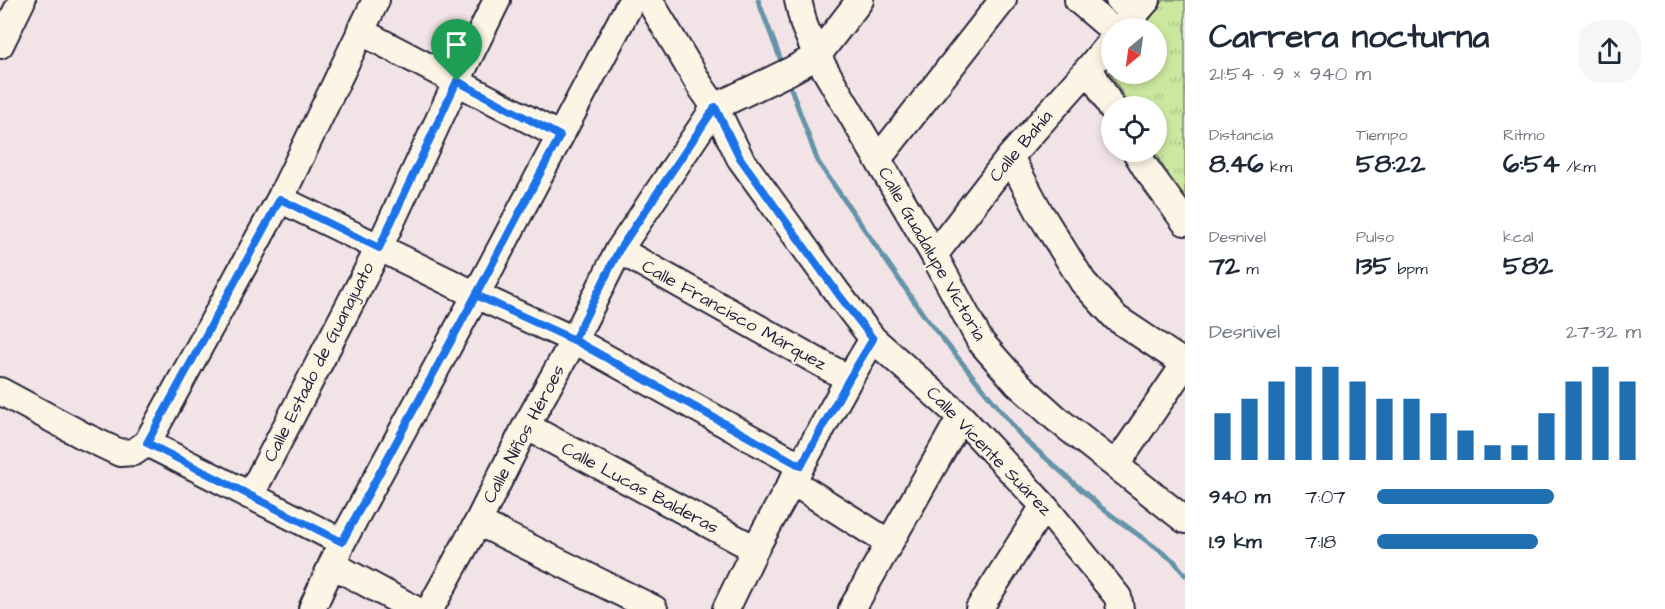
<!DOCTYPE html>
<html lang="es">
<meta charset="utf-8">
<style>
:root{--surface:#fff;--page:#f6f6f7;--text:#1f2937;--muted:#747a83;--accent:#1f6fb2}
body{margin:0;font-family:"Architects Daughter",sans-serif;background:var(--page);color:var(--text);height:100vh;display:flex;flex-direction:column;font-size:22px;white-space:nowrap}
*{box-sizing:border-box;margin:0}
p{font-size:20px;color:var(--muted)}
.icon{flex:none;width:33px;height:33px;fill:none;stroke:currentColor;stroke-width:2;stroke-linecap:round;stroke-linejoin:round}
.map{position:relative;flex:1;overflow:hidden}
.details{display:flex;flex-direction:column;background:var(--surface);width:480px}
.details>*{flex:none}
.needle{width:39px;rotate:209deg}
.tools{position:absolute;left:1101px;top:18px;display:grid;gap:12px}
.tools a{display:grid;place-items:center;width:66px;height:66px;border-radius:50%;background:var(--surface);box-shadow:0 3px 9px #0003;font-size:30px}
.pin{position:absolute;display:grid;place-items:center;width:51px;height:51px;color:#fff;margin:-62px -26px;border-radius:50% 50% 50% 0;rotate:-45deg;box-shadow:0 0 6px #0007}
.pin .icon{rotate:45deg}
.round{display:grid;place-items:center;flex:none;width:63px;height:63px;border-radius:24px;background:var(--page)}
.headline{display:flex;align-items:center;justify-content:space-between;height:102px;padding:0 24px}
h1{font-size:33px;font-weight:800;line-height:45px}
.stats{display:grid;grid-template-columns:repeat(3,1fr);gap:9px;height:102px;padding:6px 24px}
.stats div{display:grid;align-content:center}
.stats b{font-size:26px;font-weight:800}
.stats small{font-size:16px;font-weight:400}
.stats p{font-size:16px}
.chart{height:168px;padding:12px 24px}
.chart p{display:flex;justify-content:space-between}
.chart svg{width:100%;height:108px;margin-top:6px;stroke:var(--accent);stroke-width:6}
ul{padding:0 24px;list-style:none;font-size:20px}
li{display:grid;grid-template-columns:96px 72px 1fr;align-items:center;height:45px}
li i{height:15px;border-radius:8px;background:var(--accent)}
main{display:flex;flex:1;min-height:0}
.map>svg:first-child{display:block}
</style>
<main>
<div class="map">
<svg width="1185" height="609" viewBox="0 0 1185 609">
<defs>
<pattern id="park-tufts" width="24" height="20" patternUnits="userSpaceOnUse" patternTransform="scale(1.5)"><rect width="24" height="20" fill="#cce89f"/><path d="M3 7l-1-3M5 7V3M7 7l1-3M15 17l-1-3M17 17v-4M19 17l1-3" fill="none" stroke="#afc78a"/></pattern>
</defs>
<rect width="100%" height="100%" fill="#f2e4e6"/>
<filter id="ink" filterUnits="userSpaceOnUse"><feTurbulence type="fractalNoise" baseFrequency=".0167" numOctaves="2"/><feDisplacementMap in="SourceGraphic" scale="12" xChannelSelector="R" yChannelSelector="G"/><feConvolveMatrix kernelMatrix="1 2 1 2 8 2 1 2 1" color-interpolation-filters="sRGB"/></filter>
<g filter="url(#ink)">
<path fill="url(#park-tufts)" stroke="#77856d" stroke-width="1.5" d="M1164,0H1185V201L1178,193L1155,152H1156V106H1129L1110,72L1111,70L1112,74H1156V28H1143Z"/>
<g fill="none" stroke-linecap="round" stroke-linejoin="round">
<path stroke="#6593a9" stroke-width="5" d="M758,0L783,66
M788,80L818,162L925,317L1022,437L1103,509L1174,561L1185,575"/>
<defs>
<path id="minor" d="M649,0L701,87L715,107L740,158L839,295L873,339L961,417L1044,506L1118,597L1120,609
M798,0L804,25L817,56L934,255L980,341L1017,383L1058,420L1185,520
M1078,0L1112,29
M1119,0L1135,14
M1122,28L1147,0
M360,31L560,136
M0,45L22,0
M1089,68L1112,108
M1136,152L1147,170L1185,222
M1010,157L1040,213L1083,282L1116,318L1185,364L1116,465
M878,159L1003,0
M280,199L476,295L574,340L801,466
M619,250L849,379
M934,255L1010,157L1089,68L1112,40
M0,391L82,435L120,453L134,452L147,443L280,199L376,0
M526,426L755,549
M147,443L342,542
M793,482L889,543
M250,496L379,248L457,81L497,0
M478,522L654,609
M333,565L414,609
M312,609L342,542L476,295L632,0
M430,609L478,522L526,426L574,340L619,250L715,107L790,71L817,56L860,0
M726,609L755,549L849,379L873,339
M852,609L961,417
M979,609L1044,506"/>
</defs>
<use href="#minor" stroke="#22223b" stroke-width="30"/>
<use href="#minor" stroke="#fcf5e5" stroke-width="26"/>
</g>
</g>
<g fill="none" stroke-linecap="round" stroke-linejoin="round" filter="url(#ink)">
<defs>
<path id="route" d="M457,81L379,248L280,199L147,443L342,542L476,295L574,340L801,466L849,379L873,339L839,295L740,158L715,107L619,250L574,340L476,295L560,136L457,81"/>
</defs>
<use href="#route" stroke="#fff" stroke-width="12"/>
<use href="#route" stroke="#1a73e8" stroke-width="8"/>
</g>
<g text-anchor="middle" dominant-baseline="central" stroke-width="4.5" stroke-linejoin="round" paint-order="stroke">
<g font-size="18" fill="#22223b" stroke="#fcf5e5">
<text transform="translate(1021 146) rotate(-50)">Calle Bahía</text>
<text transform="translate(932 254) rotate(60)">Calle Guadalupe Victoria</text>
<text transform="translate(734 315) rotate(29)">Calle Francisco Márquez</text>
<text transform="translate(319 362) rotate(-63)">Calle Estado de Guanajuato</text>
<text transform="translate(524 434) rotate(-62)">Calle Niños Héroes</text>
<text transform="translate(989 451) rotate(46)">Calle Vicente Suárez</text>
<text transform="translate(640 488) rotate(28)">Calle Lucas Balderas</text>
</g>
</g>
</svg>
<div class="tools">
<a><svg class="needle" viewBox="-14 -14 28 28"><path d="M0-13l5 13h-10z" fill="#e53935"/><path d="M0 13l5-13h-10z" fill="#747a83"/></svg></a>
<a><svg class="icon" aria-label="locate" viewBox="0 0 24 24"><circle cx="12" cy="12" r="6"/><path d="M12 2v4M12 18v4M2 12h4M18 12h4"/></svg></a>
</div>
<div class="pin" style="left:457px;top:81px;background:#1e9e55"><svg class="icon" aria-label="arrive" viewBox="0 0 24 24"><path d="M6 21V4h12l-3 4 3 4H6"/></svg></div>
</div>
<section class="details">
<div class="headline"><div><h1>Carrera nocturna</h1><p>21:54 · 9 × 940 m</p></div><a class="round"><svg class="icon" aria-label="share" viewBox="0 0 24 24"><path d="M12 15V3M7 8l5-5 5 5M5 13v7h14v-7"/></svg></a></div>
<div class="stats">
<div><p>Distancia</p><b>8.46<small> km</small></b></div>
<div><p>Tiempo</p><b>58:22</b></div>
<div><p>Ritmo</p><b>6:54<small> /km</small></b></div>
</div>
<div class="stats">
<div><p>Desnivel</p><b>72<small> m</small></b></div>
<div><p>Pulso</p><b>135<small> bpm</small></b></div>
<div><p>kcal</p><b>582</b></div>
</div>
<div class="chart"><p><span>Desnivel</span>27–32 m</p>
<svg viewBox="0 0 160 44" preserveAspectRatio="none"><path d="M5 44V25M15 44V19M25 44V12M35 44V6M45 44V6M55 44V12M65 44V19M75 44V19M85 44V25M95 44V32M105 44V38M115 44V38M125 44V25M135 44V12M145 44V6M155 44V12"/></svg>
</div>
<ul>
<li><b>940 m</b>7:07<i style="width:67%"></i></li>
<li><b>1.9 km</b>7:18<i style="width:61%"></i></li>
</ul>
</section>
</main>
